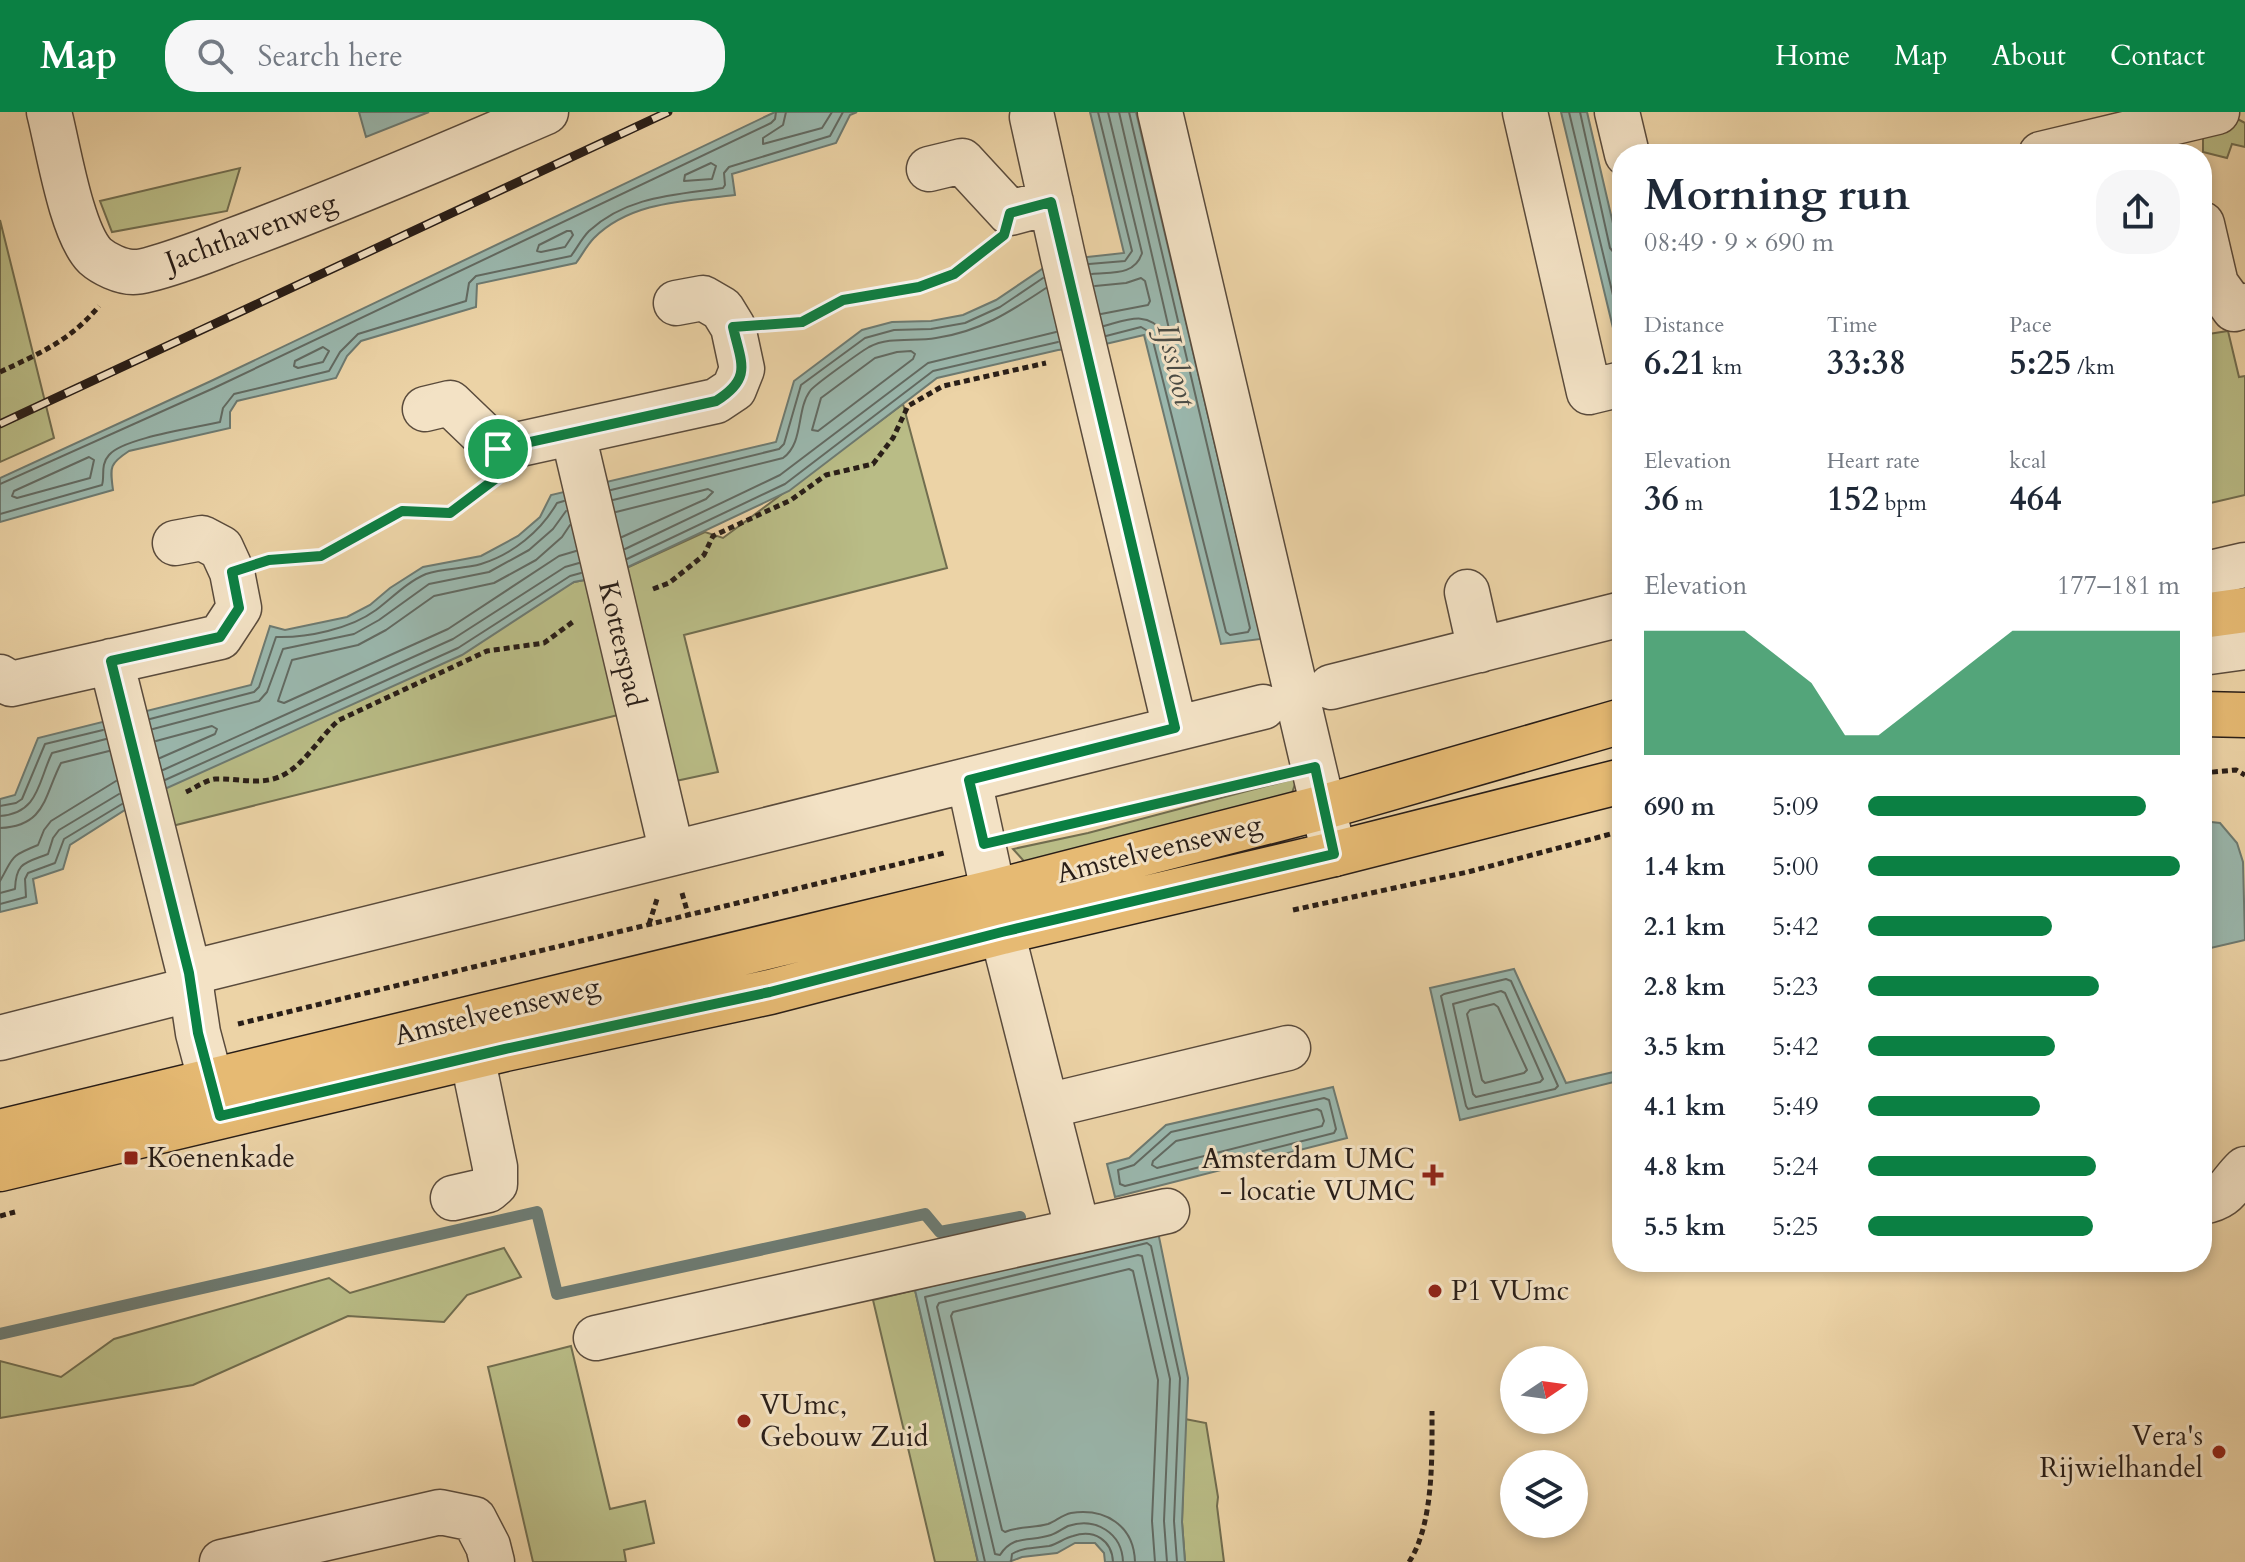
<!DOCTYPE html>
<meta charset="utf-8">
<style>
:root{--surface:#fff;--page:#f6f6f7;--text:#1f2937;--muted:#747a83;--accent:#0b8043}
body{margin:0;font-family:Cardo,serif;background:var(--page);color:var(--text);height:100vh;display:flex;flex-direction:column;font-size:30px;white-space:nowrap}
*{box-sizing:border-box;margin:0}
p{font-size:26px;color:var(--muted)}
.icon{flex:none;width:44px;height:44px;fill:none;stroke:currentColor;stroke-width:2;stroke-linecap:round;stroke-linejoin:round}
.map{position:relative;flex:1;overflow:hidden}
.sheet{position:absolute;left:1612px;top:32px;width:600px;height:1128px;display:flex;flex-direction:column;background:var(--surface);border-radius:32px;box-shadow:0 4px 12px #0003}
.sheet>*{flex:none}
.needle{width:52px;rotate:77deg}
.buttons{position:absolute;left:1500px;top:1234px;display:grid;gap:16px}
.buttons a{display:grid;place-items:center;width:88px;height:88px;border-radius:50%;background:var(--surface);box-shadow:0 4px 12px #0003;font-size:40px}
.pin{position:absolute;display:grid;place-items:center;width:68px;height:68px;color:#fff;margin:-34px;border:4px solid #fff;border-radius:50%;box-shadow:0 2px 8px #0007}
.round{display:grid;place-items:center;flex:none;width:84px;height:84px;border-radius:32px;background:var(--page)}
.headline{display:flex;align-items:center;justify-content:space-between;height:136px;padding:0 32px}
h1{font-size:44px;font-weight:600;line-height:60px}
.figures{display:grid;grid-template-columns:repeat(3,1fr);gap:12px;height:136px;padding:8px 32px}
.figures div{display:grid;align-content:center}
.figures b{font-size:34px;font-weight:600}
.figures small{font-size:22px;font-weight:400}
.figures p{font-size:22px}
.chart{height:224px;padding:16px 32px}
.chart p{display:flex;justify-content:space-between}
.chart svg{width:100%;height:144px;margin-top:8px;fill:var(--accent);opacity:.7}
ul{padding:0 32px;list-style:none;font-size:26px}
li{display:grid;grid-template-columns:128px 96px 1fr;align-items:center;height:60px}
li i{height:20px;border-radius:10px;background:var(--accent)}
header{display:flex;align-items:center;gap:48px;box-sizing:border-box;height:112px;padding:0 40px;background:var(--accent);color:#fff}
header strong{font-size:38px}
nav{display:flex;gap:44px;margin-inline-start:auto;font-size:28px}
.search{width:560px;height:72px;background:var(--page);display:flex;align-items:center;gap:20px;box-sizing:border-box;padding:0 28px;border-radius:32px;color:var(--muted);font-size:30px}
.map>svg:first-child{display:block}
</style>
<header>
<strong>Map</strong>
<div class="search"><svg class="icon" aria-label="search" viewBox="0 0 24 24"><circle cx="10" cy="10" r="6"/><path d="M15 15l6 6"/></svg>Search here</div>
<nav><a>Home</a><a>Map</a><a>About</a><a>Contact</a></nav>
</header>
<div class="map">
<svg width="2245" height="1450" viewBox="0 0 2245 1450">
<rect width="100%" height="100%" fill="#ecd3a6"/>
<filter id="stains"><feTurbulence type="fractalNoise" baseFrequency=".0025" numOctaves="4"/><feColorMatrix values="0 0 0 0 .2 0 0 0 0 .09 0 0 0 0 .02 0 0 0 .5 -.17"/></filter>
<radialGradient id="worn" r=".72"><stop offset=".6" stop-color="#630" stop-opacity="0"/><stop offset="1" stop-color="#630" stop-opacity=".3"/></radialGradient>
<path fill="#b9bc86" stroke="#716d4f" stroke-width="2" d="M2232,4L2245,11V35L2232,32L2227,46L2203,40V22Z
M240,56L227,99L112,120L100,89Z
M0,108L54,326L0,350Z
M2228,219L2239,265L2245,264V383L2202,393V223Z
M903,292L947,456L684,523L718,660L671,670L622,458L705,420L723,426Z
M590,467L626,601L168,715L158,677L574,470Z
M1297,666L1290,687L1031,757L1013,737L1088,721Z
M504,1136L521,1165L467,1183L444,1210L348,1204L193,1273L0,1306V1249L61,1265L114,1227L329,1166L350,1181Z
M915,1178L978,1450H935L873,1188Z
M571,1234L610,1397L645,1389L654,1431L624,1438L626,1450H533L488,1255Z
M1185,1307L1206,1311L1218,1385L1217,1394L1224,1450H1185L1182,1410Z"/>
<path fill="#9ab7ad" stroke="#6d7a71" stroke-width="2" d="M359,0H429L366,25Z
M775,0H857L850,3L836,31L732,62L735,83C687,89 631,89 594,126C587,133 582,143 576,151L477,172L476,195L361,229L347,244L336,266L237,289L230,300V316L129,339C109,352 110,355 113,378L0,410V366L211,269Z
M1090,0H1136L1261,527L1221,532L1144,223L1097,234L1058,238L937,266L789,379L611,463L574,470L462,543L167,676L158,677L70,733L63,757L33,767L37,791L0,800V687L15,683L38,626L251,573L270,514L285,518L347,505L370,493L390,476L423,455L481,444L518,424L540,405L551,383L776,330L794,269L862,218L892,210L931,209L963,203L996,188L1048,153L1078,146L1124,141Z
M1561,0H1587L1622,150V214L1613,216Z
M2202,709L2220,711L2237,731L2243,750L2245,828L2202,838Z
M1514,857L1566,971L1622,958V968L1460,1008L1430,876Z
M1333,975L1347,1026L1115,1085L1107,1052L1129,1046L1166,1013Z
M1158,1120L1188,1266L1182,1410L1185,1450H1105L1104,1441L1095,1431H1075L1057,1441L1022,1445L1009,1450H978L915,1178Z"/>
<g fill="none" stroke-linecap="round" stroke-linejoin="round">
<path stroke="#626a62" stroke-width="2" d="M786,0L783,13L763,26V32L822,16L832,0
M1569,0L1618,204L1622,207
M1580,0L1610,136L1615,142L1622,143
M711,51L716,54L712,67L684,69L685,63Z
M567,119H571L573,123L565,135L541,140L537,139L539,133Z
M1089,152L1125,149L1132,139L1098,0
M1092,162C1111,160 1135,164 1142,141L1108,0
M1095,174L1126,171L1141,166L1145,169L1150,189L1148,193L1101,202
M1104,214C1127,208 1148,198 1163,221L1169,217L1119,0
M1106,224L1141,215L1151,221L1226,520L1230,523L1248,520L1250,516L1129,0
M323,235L329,239L323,250L298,256L294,254L295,249Z
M911,239L915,242L913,247L818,319L812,318L821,286L875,246L897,240Z
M89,345L94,348L90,366L17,386L12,384L14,379Z
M0,372L214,276L771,11L775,7L776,0
M611,378L779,337L784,332L801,273L865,226L894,218L931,217L965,211L1000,195L1043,166
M613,388L783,346C804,331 796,298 810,279C814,273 862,239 869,235C890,224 914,230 936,226C979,220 1010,200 1046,176
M616,400L708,377L713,380L706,387L622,425
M0,402L102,373C105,364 100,353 109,343C123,326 195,316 220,310L223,296L234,282L329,259L340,240L358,222L466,189L469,171L476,164L571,144C577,136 582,126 589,119C627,84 675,83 723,76L725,73L724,61L729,55L830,24L843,0
M570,413L562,425L536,448L494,471L434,484L386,518L358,533L292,548L278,589L284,591L448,517L559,444L576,439
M625,437L780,363L928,251L1056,220
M627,447L785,372L933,259L1058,230
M150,607L254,580L259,575L276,525C307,526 350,517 376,498C392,486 407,470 426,462C443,456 464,457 481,452C513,442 541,419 557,391L564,389
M153,617L259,589L267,580L283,537L354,522L379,508L429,472L489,460L529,438L553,417L566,399
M156,629L212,614L217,617L215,622L160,646
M163,658L453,527L565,455L579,451
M165,668L458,536L570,464L581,461
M0,694L16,691L22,687L45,632L103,618
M0,704C39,701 38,670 52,641L106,627
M0,716C46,714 44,684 61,651L109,639
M0,769C14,745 8,745 38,733L44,718L51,709L116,669
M0,781L15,777C16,750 25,751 48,742L53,726L59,718L119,682
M0,792L26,785L25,767L28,761L55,751L64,727L122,692
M1506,867L1511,869L1558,974L1555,977L1468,997L1466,994L1441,884L1444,882Z
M1501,879L1505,881L1543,967L1540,970L1476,985L1473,982L1453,892Z
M1494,892L1498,895L1527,958L1524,961L1485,971L1482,968L1467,902L1470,898Z
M1324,986L1329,988L1336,1017L1334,1021L1125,1074L1120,1072L1118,1058L1134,1053L1171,1020Z
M1317,997L1321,999L1324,1009L1322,1014L1157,1056L1152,1053L1153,1049L1176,1029Z
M985,1450L925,1185L1147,1131L1151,1134L1180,1266L1174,1409L1177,1450
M1011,1450L1012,1442C1023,1435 1037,1436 1049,1434C1058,1432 1064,1426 1073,1424C1094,1417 1112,1428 1113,1450
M1123,1450C1122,1421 1096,1405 1068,1414C1062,1417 1057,1421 1051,1423C1031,1430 1013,1422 1000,1443L995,1442L937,1195L939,1191L1138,1143L1142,1144L1170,1267L1164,1409L1167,1450
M1135,1450C1134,1413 1105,1396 1071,1401C1062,1403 1056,1409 1048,1412C1035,1416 1019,1414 1005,1420L1002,1418L951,1204L953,1200L1129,1157L1133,1159L1158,1268L1152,1409L1155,1450"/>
<path stroke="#6d7a71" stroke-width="12" d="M0,1222L537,1100L557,1182L925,1102L940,1120L1020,1105"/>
<defs>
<path id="minor" d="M49,0C58,34 71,120 95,144C104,152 121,160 133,160C148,161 209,138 226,131C334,91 440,46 546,0
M1160,0L1334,742
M1525,0L1589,280L1622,272
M1617,0L1627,42
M1032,5L1063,145L1175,616
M2041,42L2217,0
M929,57L962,49L1010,101L1051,90
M2202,112L2216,172L2234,197L2245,194
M425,297L450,291L498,337L716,289L734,277L742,257L733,215L722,197L703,186L676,191
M573,322L672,741
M2202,463L2245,453
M1467,480L1480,538
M2202,541L2245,535
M111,549L189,861L198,921L220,1004
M0,565L11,572L220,525L239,496L232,460L221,436L202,426L175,431
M1331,575L1622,502
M969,668L1002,820L1078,1119
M189,861L1263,595
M0,926L192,877
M1047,994L1288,936
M453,1086L488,1078L495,1072V1055L472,944
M2202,1090C2229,1085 2228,1073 2245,1057
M596,1226L1167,1099
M222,1450L440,1400L474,1407L488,1434L492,1450"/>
<path id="major" d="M2202,504L2245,498
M2202,602L2245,603
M0,1020L994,780L1324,695L1622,609
M0,1057L505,937L770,880L1002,820L1334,742L1622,669"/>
</defs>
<use href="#minor" stroke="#5a4b3c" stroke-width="47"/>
<use href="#major" stroke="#291e18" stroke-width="47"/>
<path stroke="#291e18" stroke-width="5" stroke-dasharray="6 4" stroke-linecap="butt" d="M774,212L802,210L843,188L919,175L954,162L989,134
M0,260C40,241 70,229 99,194
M271,448L321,444L402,399L450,401L484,375
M653,477L669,471L704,443L713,424L791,388L826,363L873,352L893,326L908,294L943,274L1046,251
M2202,661L2236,658L2245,663
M186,680C195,676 206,668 215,667C235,666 253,672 273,667C301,660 318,626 339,608L487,539L544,531L574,509
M1024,722L1139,696
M682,781L688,802
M1293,798L1468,760L1622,719
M649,812L657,787
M238,912L944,741
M0,1104L15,1100
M1409,1450C1434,1412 1432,1343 1432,1299"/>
<use href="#minor" stroke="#f3e2c5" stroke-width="44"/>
<use href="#major" stroke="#e6ba73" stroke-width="44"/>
<defs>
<path id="rail" d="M0,312L668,0"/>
</defs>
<use href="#rail" stroke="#291e18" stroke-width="9"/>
<use href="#rail" stroke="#f3e2c5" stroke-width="6" stroke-dasharray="18" stroke-linecap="butt"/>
</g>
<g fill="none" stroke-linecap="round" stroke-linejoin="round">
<defs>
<path id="route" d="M1051,90L1175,616L969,668L984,732L1315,655L1334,742L1002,820L770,880L505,937L220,1004L198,921L189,861L111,549L220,525L239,496L232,460L269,448L321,444L402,399L450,401L503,361L498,337L716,289C753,266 741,251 733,215L802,210L843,188L919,175L954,162L1004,123L1010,101Z"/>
</defs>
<use href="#route" stroke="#fff" stroke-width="16"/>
<use href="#route" stroke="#0b8043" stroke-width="10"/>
</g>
<g fill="#8f2418" stroke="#f3e2c5" stroke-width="3">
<rect x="123" y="1038" width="16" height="16" rx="4"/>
<path d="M1429 1051h8v8h8v8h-8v8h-8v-8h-8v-8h8z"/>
<circle cx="1435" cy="1179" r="8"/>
<circle cx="744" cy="1309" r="8"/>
<circle cx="2219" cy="1340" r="8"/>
</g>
<g text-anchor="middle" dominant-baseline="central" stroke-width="6" stroke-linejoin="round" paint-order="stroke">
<g font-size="28" fill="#291e18" stroke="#f3e2c5">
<text transform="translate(251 120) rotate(-20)">Jachthavenweg</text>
<text transform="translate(622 532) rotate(77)">Kotterspad</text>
<text transform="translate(1159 737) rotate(-14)">Amstelveenseweg</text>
<text transform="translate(497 899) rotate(-14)">Amstelveenseweg</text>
</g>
<g font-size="28" fill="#291e18" stroke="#f3e2c5" text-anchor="start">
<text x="147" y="1046">Koenenkade</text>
<text x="1415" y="1047" text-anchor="end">Amsterdam UMC<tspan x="1415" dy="32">- locatie VUMC</tspan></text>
<text x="1451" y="1179">P1 VUmc</text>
<text x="760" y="1293">VUmc,<tspan x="760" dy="32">Gebouw Zuid</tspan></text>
<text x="2203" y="1324" text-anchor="end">Vera's<tspan x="2203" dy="32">Rijwielhandel</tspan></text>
</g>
<g font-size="30" font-style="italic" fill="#4b4c45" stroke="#f3e2c5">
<text transform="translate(1176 253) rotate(77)">IJssloot</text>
</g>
</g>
<rect width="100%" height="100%" filter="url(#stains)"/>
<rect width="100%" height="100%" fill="url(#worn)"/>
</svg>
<div class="buttons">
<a><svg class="needle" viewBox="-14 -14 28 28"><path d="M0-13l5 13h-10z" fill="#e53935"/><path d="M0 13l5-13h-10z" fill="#747a83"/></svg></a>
<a><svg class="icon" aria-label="layers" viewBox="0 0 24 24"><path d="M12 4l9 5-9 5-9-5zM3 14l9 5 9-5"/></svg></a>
</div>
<div class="pin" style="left:498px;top:337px;background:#1e9e55"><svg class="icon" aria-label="arrive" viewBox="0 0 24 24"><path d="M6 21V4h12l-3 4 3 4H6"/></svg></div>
<section class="sheet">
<div class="headline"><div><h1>Morning run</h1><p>08:49 · 9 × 690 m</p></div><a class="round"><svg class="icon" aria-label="share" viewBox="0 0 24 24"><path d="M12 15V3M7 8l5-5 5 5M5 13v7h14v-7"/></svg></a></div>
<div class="figures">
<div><p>Distance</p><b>6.21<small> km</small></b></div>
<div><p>Time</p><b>33:38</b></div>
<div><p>Pace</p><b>5:25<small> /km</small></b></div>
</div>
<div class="figures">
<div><p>Elevation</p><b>36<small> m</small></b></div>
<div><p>Heart rate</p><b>152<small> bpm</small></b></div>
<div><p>kcal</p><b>464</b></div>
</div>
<div class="chart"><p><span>Elevation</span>177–181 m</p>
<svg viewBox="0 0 160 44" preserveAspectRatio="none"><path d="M0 44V6L10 6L20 6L30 6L40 14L50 22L60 38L70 38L80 30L90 22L100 14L110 6L120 6L130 6L140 6L150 6L160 6V44z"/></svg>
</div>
<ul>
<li><b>690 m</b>5:09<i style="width:89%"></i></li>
<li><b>1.4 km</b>5:00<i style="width:100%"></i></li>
<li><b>2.1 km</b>5:42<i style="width:59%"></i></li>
<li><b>2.8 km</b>5:23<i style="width:74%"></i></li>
<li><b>3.5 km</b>5:42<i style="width:60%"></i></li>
<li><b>4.1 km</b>5:49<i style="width:55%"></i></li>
<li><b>4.8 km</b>5:24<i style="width:73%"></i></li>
<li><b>5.5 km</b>5:25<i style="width:72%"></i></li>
</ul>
</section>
</div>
